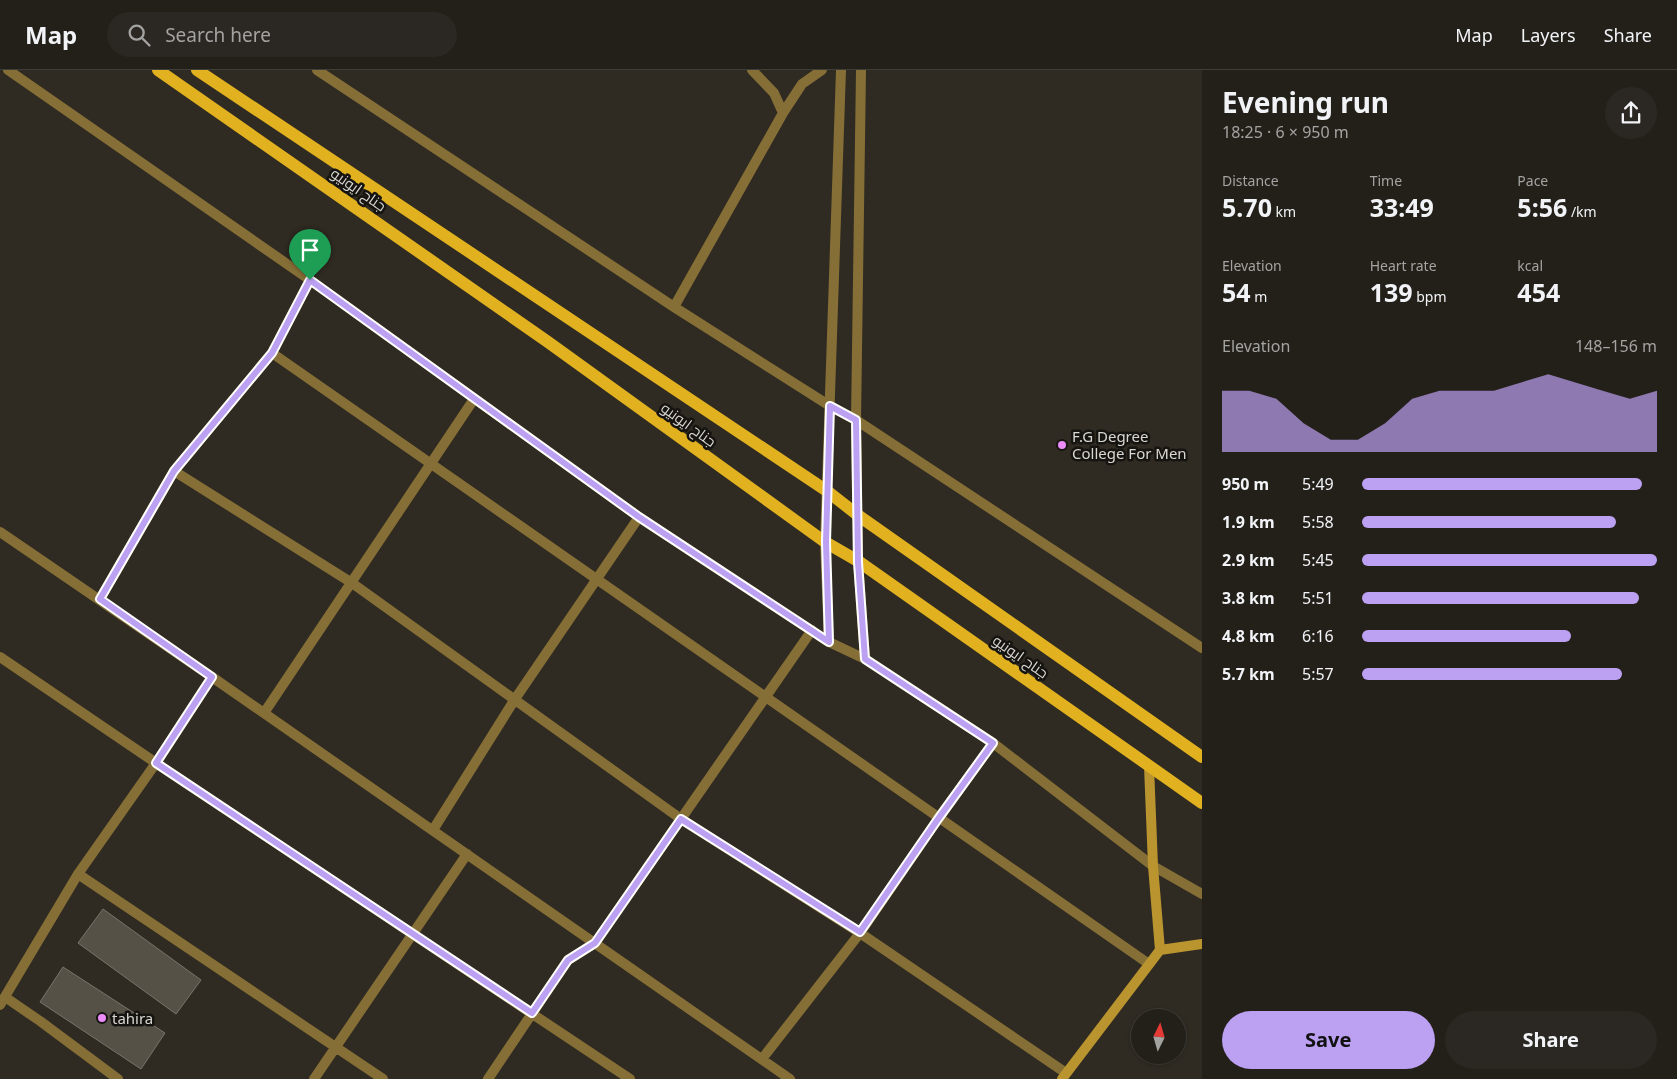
<!DOCTYPE html>
<meta charset="utf-8">
<style>
:root{--surface:#23201a;--page:#2b2823;--text:#f1f3f6;--muted:#a3a3a2;--line:#403e39;--accent:#bca0f2}
body{margin:0;font-family:"Noto Sans",Cairo,sans-serif;background:var(--page);color:var(--text);height:100vh;display:flex;flex-direction:column;font-size:19px;white-space:nowrap}
*{box-sizing:border-box;margin:0}
p{font-size:16px;color:var(--muted)}
.icon{flex:none;width:28px;height:28px;fill:none;stroke:currentColor;stroke-width:2;stroke-linecap:round;stroke-linejoin:round}
.map{position:relative;flex:1;overflow:hidden}
.sheet{display:flex;flex-direction:column;background:var(--surface);width:475px}
.sheet>*{flex:none}
.needle{width:32px;rotate:5deg}
.fabs{position:absolute;left:1131px;top:939px;display:grid;gap:10px}
.fabs a{display:grid;place-items:center;width:55px;height:55px;border-radius:50%;background:var(--surface);box-shadow:0 1px 4px #0004,0 0 0 1px var(--line);font-size:25px}
.pin{position:absolute;display:grid;place-items:center;width:42px;height:42px;color:#fff;margin:-51px -21px;border-radius:50% 50% 50% 0;rotate:-45deg;box-shadow:0 0 5px #0007}
.pin .icon{rotate:45deg}
.round{display:grid;place-items:center;flex:none;width:52px;height:52px;border-radius:26px;background:var(--page)}
.headline{display:flex;align-items:center;justify-content:space-between;height:85px;padding:0 20px}
h1{font-size:28px;font-weight:700;line-height:38px}
.figures{display:grid;grid-template-columns:repeat(3,1fr);gap:8px;height:85px;padding:5px 20px}
.figures div{display:grid;align-content:center}
.figures b{font-size:25px;font-weight:700}
.figures small{font-size:14px;font-weight:400}
.figures p{font-size:14px}
.chart{height:140px;padding:10px 20px}
.chart p{display:flex;justify-content:space-between}
.chart svg{width:100%;height:90px;margin-top:5px;fill:var(--accent);opacity:.7}
.button{display:flex;gap:10px;margin-top:auto;padding:10px 20px}
.button a{flex:1;height:58px;border-radius:30px;background:var(--accent);color:#111;font-size:20px;font-weight:700;line-height:58px;text-align:center}
.button a+a{background:var(--page);color:var(--text)}
ul{padding:0 20px;list-style:none;font-size:16px}
li{display:grid;grid-template-columns:80px 60px 1fr;align-items:center;height:38px}
li i{height:12px;border-radius:6px;background:var(--accent)}
header{display:flex;align-items:center;gap:30px;box-sizing:border-box;height:70px;padding:0 25px;background:var(--surface);border-bottom:1px solid var(--line)}
header strong{font-size:24px}
nav{display:flex;gap:28px;margin-inline-start:auto;font-size:18px}
.search{width:350px;height:45px;background:var(--page);display:flex;align-items:center;gap:12px;box-sizing:border-box;padding:0 18px;border-radius:28px;color:var(--muted);font-size:19px}
main{display:flex;flex:1;min-height:0}
.map>svg:first-child{display:block}
</style>
<header>
<strong>Map</strong>
<div class="search"><svg class="icon" aria-label="search" viewBox="0 0 24 24"><circle cx="10" cy="10" r="6"/><path d="M15 15l6 6"/></svg>Search here</div>
<nav><a>Map</a><a>Layers</a><a>Share</a></nav>
</header>
<main>
<div class="map">
<svg width="1202" height="1009" viewBox="0 0 1202 1009">
<rect width="100%" height="100%" fill="#2f2b22"/>
<path fill="#555147" stroke="#78746a" d="M103,839L201,910L176,944L78,873Z
M63,897L165,963L141,999L40,932Z"/>
<g fill="none" stroke-linecap="round" stroke-linejoin="round">
<path stroke="#866f36" stroke-width="10" d="M8,0L310,210L639,447L829,572L865,589L993,673L1153,796L1202,824
M317,0L674,237L830,336L856,350L1202,578
M752,0L774,23L783,43
M861,0L856,350L858,491L865,589
M674,237L783,43L802,14L822,0
M272,283L1149,894
M174,401L352,513L681,749L860,863L1066,1003
M0,462L212,607L790,1009
M100,529L174,401L272,283L310,210
M829,572L825,472L841,0
M0,587L156,693L630,1009
M264,643L474,329
M433,760L515,629L639,447
M78,804L383,1009
M5,927L40,951L118,1009
M0,935L78,804L156,693L212,607
M762,989L860,863L938,749L993,673
M314,1009L467,784
M488,1009L568,890L595,873L812,560"/>
<path stroke="#b9942f" stroke-width="10" d="M1160,880L1202,874
M1062,1009L1160,880L1153,796L1149,696"/>
<path stroke="#e1b11f" stroke-width="12" d="M158,0L548,272L825,472L858,491L1202,733
M197,0L827,421L859,446L1202,687"/>
</g>
<g fill="none" stroke-linecap="round" stroke-linejoin="round">
<defs>
<path id="route" d="M310,210L639,447L829,572L826,472L830,336L856,350L858,492L865,589L993,673L938,749L860,862L681,749L595,873L568,890L532,943L156,693L212,607L100,529L174,401L272,283Z"/>
</defs>
<use href="#route" stroke="#fff" stroke-width="10"/>
<use href="#route" stroke="#bca0f2" stroke-width="6"/>
</g>
<g fill="#ec8cfa" stroke="#161410" stroke-width="2">
<circle cx="1062" cy="375" r="5"/>
<circle cx="102" cy="948" r="5"/>
</g>
<g text-anchor="middle" dominant-baseline="central" stroke-width="5" stroke-linejoin="round" paint-order="stroke">
<g font-size="15" fill="#d9d7d1" stroke="#161410">
<text transform="translate(359 119) rotate(35)">جناح ایونیو</text>
<text transform="translate(689 354) rotate(36)">جناح ایونیو</text>
<text transform="translate(1021 586) rotate(35)">جناح ایونیو</text>
</g>
<g font-size="15" fill="#d9d7d1" stroke="#161410" text-anchor="start">
<text x="1072" y="366">F.G Degree<tspan x="1072" dy="17">College For Men</tspan></text>
<text x="112" y="948">tahira</text>
</g>
</g>
</svg>
<div class="fabs">
<a><svg class="needle" viewBox="-14 -14 28 28"><path d="M0-13l5 13h-10z" fill="#e53935"/><path d="M0 13l5-13h-10z" fill="#a3a3a2"/></svg></a>
</div>
<div class="pin" style="left:310px;top:210px;background:#1e9e55"><svg class="icon" aria-label="arrive" viewBox="0 0 24 24"><path d="M6 21V4h12l-3 4 3 4H6"/></svg></div>
</div>
<section class="sheet">
<div class="headline"><div><h1>Evening run</h1><p>18:25 · 6 × 950 m</p></div><a class="round"><svg class="icon" aria-label="share" viewBox="0 0 24 24"><path d="M12 15V3M7 8l5-5 5 5M5 13v7h14v-7"/></svg></a></div>
<div class="figures">
<div><p>Distance</p><b>5.70<small> km</small></b></div>
<div><p>Time</p><b>33:49</b></div>
<div><p>Pace</p><b>5:56<small> /km</small></b></div>
</div>
<div class="figures">
<div><p>Elevation</p><b>54<small> m</small></b></div>
<div><p>Heart rate</p><b>139<small> bpm</small></b></div>
<div><p>kcal</p><b>454</b></div>
</div>
<div class="chart"><p><span>Elevation</span>148–156 m</p>
<svg viewBox="0 0 160 44" preserveAspectRatio="none"><path d="M0 44V14L10 14L20 18L30 30L40 38L50 38L60 30L70 18L80 14L90 14L100 14L110 10L120 6L130 10L140 14L150 18L160 14V44z"/></svg>
</div>
<ul>
<li><b>950 m</b>5:49<i style="width:95%"></i></li>
<li><b>1.9 km</b>5:58<i style="width:86%"></i></li>
<li><b>2.9 km</b>5:45<i style="width:100%"></i></li>
<li><b>3.8 km</b>5:51<i style="width:94%"></i></li>
<li><b>4.8 km</b>6:16<i style="width:71%"></i></li>
<li><b>5.7 km</b>5:57<i style="width:88%"></i></li>
</ul>
<div class="button"><a>Save</a><a>Share</a></div>
</section>
</main>
